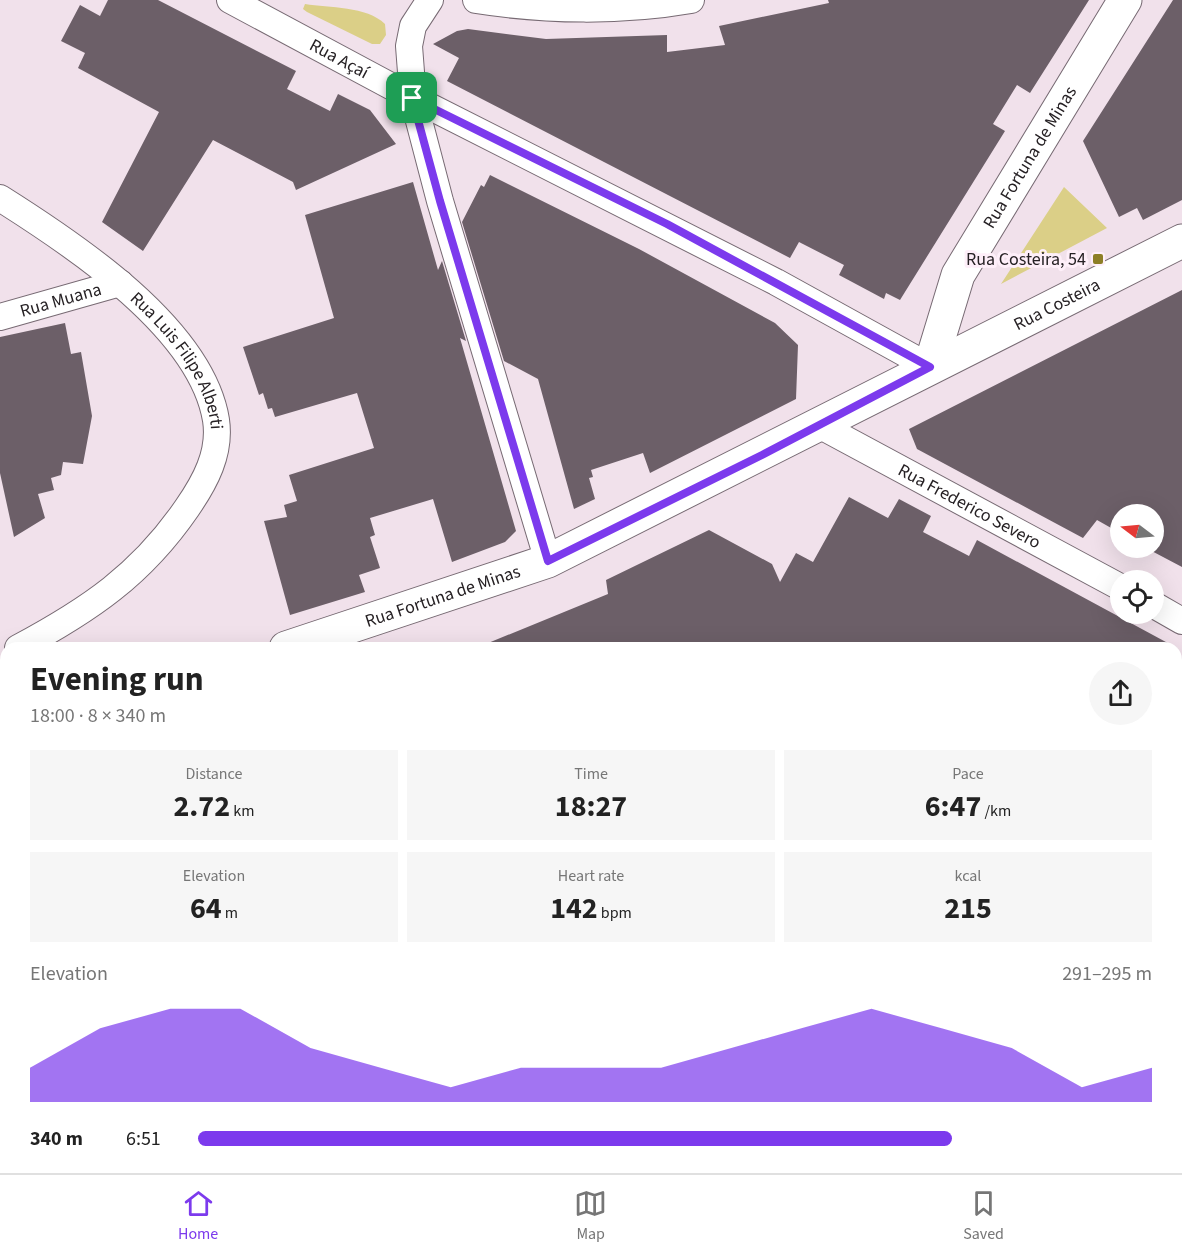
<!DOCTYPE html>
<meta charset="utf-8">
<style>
:root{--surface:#fff;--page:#f6f6f6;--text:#222;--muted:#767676;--line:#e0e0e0;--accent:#7c3aed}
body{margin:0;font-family:"Source Sans 3",sans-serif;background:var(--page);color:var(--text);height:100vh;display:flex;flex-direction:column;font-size:22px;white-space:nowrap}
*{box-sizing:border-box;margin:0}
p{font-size:20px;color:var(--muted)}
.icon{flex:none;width:33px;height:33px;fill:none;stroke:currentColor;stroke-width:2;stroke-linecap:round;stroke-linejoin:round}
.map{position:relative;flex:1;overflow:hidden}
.drawer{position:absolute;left:0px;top:642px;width:1182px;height:531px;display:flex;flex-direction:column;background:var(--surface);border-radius:18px 18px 0 0;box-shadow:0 6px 24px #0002}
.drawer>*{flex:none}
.needle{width:39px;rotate:286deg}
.fabs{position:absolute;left:1110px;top:504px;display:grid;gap:12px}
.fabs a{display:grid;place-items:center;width:54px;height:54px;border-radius:50%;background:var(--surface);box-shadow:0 6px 24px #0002;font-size:30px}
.pin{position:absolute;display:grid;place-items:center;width:51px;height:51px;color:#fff;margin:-26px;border-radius:12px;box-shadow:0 3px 9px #0006}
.round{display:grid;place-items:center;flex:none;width:63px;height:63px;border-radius:32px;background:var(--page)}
.head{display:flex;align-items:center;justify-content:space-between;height:102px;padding:0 30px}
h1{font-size:33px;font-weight:700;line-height:45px}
.metrics{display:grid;grid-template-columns:repeat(3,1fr);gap:9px;height:102px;padding:6px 30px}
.metrics div{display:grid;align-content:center;border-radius:0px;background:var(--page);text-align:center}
.metrics b{font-size:30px;font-weight:700}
.metrics small{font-size:16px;font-weight:400}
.metrics p{font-size:16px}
.chart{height:168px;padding:12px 30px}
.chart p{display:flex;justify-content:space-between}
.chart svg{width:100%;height:108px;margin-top:6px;fill:var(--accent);opacity:.7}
ul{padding:0 30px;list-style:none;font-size:20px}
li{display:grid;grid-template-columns:96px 72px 1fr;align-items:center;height:45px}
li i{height:15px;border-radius:8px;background:var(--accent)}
.tab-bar{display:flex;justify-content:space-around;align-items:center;height:84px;border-top:2px solid var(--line);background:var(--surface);font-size:16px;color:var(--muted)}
.tab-bar a{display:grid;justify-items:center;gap:3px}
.tab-bar .on{color:var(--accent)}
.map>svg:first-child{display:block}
</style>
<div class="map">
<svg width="1182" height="1173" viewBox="0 0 1182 1173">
<rect width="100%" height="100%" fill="#f1e1eb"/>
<path fill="#dbcf87" d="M305,4C329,8 367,6 385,24L386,35L380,44H372L307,12L303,9Z
M1064,187L1107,228L1001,284Z
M1176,799L1182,803L1181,981L1176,972Z"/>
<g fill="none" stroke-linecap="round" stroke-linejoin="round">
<path stroke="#d98fc3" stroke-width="52" d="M1162,1173L1175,1167"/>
</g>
<path fill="#6c5f68" d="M108,0H158L296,71L287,89L330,111L338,94L370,110L396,144L296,190L293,182L213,140L143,251L102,222L159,112L78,68L85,53L61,41L80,5L100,16Z
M828,0H1089L1030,93L1017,85L993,124L1005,131L900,300L886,293L884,299L839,275L844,265L799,242L790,258L447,81L459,58L433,44L457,31L468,29L546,39L667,35V52L725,45L719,26L829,3Z
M1173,0H1182V200L1143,220L1137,208L1119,217L1083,141Z
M490,175L639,249L775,323L798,345L796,399L650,473L643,453L591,470L593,477L589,478L595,499L574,509L538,379L504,361L462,222L481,185L484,187Z
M413,182L438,270L442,261L466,341L460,338L516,531L505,542L452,562L433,499L370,518L375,535L370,537L380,568L359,575L365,592L290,615L264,521L287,517L284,505L297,501L289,475L374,448L357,393L275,417L272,408L268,409L263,393L259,395L243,347L334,318L305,215Z
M1182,290V567L1146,548H1154V514H1120V533L1097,520L1083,538L917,449L909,429Z
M65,323L71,354L81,352L92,416L83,464L63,462L61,475L51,478L54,490L38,494L45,518L14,537L0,473V337Z
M849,497L888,518L899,499L931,516L923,532L969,556L977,540L1177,648H476L608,594L606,580L709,530L772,564L780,582L796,553L813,562Z"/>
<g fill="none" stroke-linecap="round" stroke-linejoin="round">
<defs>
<g id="minor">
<path id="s1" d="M230,0L413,98L776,282L930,367"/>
<path d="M430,0L413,26L409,46L413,98L440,201L548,561"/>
<path d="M476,0C546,11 622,12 691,0"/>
<path id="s2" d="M0,198C73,244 201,328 216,420C221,453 205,482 187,508C141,575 89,610 18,648"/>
<path id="s3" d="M0,317L120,283"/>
<path id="s4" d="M819,425L1120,587"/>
<path d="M1154,605L1182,621"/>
<path d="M0,918L6,917"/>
<path d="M246,1167L247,1173"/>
<path d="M576,1167L579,1173"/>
<path d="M601,1173L613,1167"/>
</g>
<g id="tertiary">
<path id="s5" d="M930,367L958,275L1125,0"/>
<path id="s6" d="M286,648L548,561L1182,241"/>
<path d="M0,722L6,721"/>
</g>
<path id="trunk" d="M1176,1027L1182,1024
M910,1173L921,1167"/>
</defs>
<use href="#minor" stroke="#776a73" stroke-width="28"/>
<use href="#tertiary" stroke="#776a73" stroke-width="35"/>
<use href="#trunk" stroke="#776a73" stroke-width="35"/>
<use href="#minor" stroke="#fff" stroke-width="26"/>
<use href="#tertiary" stroke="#fff" stroke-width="33"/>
<use href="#trunk" stroke="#fff" stroke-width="33"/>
</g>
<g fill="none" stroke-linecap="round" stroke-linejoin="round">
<defs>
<path id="route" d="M412,98L667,224L930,367L762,455L548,561L440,201Z"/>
</defs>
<use href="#route" stroke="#fff" stroke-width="12"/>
<use href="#route" stroke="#7c3aed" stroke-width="8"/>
</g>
<rect fill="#8d7f26" stroke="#feeff9" stroke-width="2" x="1092" y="253" width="12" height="12" rx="3"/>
<g text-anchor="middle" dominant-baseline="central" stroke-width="6" stroke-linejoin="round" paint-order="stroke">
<g font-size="18" fill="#262124" stroke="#feeff9">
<text stroke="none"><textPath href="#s1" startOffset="124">Rua Açaí</textPath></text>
<text stroke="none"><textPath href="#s5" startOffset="234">Rua Fortuna de Minas</textPath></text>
<text stroke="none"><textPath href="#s3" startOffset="63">Rua Muana</textPath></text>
<text stroke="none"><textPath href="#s6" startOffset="846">Rua Costeira</textPath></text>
<text stroke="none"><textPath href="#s2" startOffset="246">Rua Luis Filipe Alberti</textPath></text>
<text stroke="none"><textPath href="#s4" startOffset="171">Rua Frederico Severo</textPath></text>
<text stroke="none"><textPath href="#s6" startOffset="165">Rua Fortuna de Minas</textPath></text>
</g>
<g font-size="18" fill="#262124" stroke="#feeff9" text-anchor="end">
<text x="1086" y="259">Rua Costeira, 54</text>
</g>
</g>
</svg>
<div class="fabs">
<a><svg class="needle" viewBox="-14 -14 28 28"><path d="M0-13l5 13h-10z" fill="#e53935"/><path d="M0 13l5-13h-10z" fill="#767676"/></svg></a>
<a><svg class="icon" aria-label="locate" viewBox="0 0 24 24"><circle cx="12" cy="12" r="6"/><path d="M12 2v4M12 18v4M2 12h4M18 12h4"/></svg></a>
</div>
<div class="pin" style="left:412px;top:98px;background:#1e9e55"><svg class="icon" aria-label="arrive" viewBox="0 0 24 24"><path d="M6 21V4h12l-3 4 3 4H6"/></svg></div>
<section class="drawer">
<div class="head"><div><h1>Evening run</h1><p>18:00 · 8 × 340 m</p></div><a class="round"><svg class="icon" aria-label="share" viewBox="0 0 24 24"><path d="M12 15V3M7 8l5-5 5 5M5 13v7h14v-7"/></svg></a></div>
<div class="metrics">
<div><p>Distance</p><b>2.72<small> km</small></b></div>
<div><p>Time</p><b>18:27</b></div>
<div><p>Pace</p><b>6:47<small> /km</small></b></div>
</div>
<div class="metrics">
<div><p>Elevation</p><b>64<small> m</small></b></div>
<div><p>Heart rate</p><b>142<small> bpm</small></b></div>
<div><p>kcal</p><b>215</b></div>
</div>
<div class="chart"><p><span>Elevation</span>291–295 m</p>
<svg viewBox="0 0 160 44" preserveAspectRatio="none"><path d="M0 44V30L10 14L20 6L30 6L40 22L50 30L60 38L70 30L80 30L90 30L100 22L110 14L120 6L130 14L140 22L150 38L160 30V44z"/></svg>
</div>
<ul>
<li><b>340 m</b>6:51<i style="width:79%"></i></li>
</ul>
</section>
</div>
<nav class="tab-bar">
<a class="on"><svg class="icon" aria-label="home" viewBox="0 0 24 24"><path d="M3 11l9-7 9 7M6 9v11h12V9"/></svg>Home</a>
<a><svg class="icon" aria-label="map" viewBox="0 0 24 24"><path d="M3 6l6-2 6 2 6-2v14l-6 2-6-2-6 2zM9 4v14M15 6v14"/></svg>Map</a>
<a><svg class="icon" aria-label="saved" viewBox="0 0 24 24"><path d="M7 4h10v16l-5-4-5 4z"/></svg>Saved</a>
</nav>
